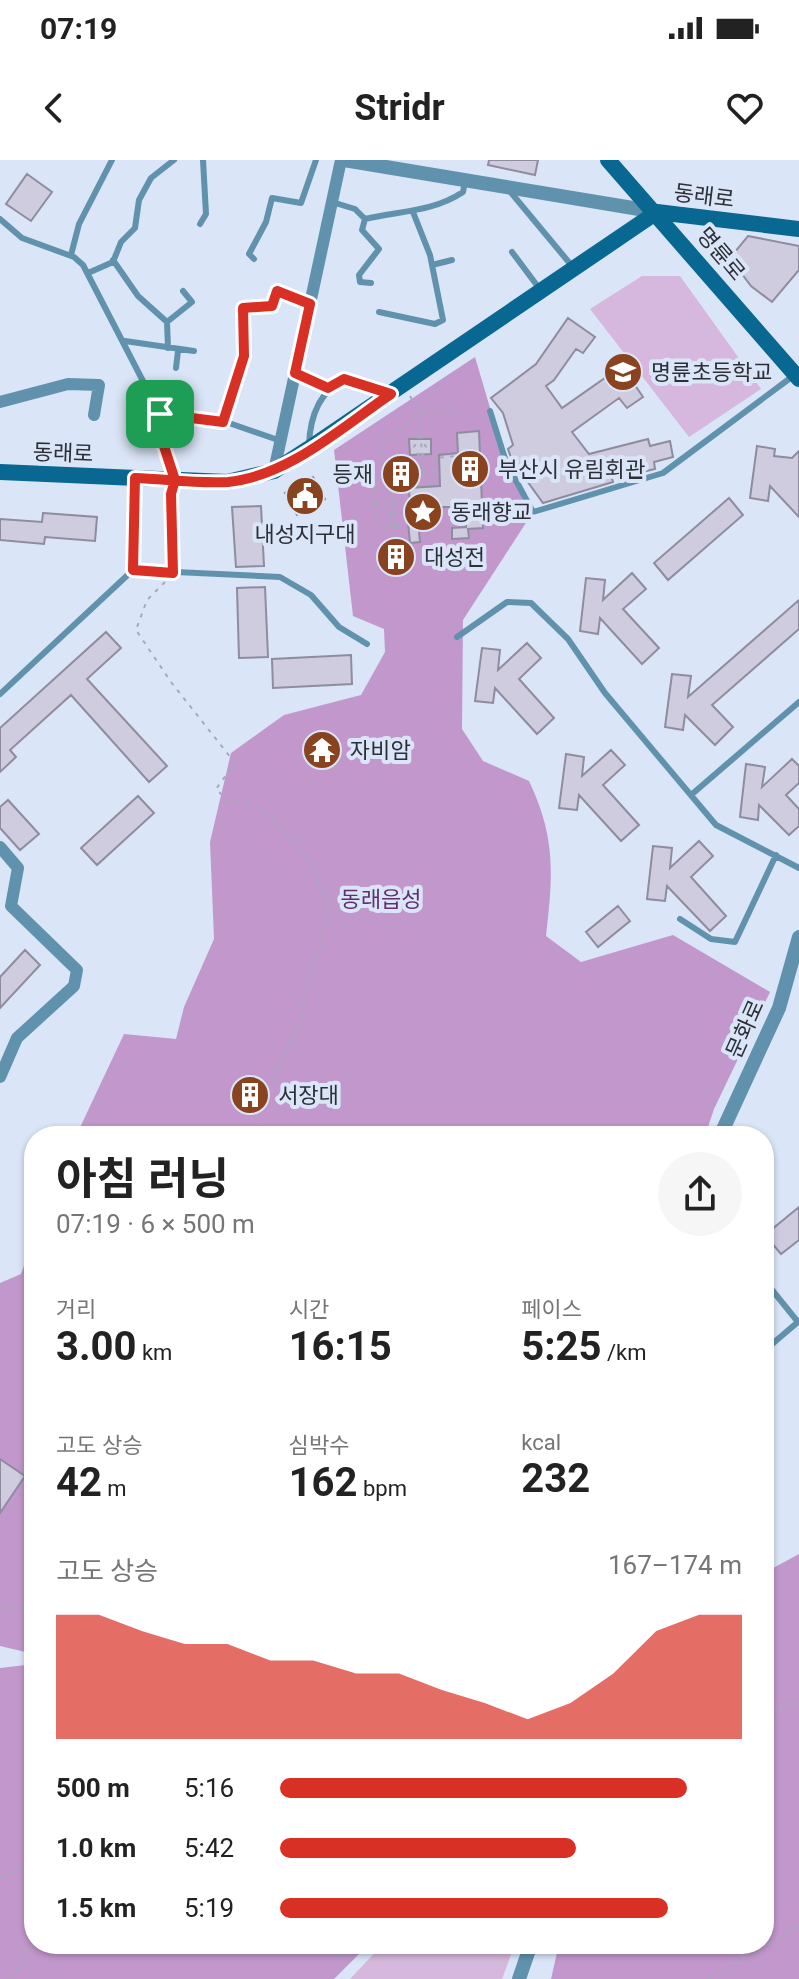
<!DOCTYPE html>
<html lang="ko">
<meta charset="utf-8">
<style>
:root{--surface:#fff;--page:#f6f6f6;--text:#222;--muted:#767676;--accent:#d93025}
body{margin:0;font-family:Roboto,"Noto Sans KR",sans-serif;background:var(--page);color:var(--text);height:100vh;display:flex;flex-direction:column;font-size:30px;white-space:nowrap}
*{box-sizing:border-box;margin:0}
p{font-size:26px;color:var(--muted)}
.icon{flex:none;width:44px;height:44px;fill:none;stroke:currentColor;stroke-width:2;stroke-linecap:round;stroke-linejoin:round}
.map{position:relative;flex:1;overflow:hidden}
.drawer{position:absolute;left:24px;top:966px;width:750px;height:828px;display:flex;flex-direction:column;background:var(--surface);border-radius:32px;box-shadow:0 2px 6px #0004}
.drawer>*{flex:none}
.pin{position:absolute;display:grid;place-items:center;width:68px;height:68px;color:#fff;margin:-34px;border-radius:16px;box-shadow:0 4px 12px #0006}
.round{display:grid;place-items:center;flex:none;width:84px;height:84px;border-radius:42px;background:var(--page)}
.head{display:flex;align-items:center;justify-content:space-between;height:136px;padding:0 32px}
h1{font-size:44px;font-weight:700;line-height:60px}
.figures{display:grid;grid-template-columns:repeat(3,1fr);gap:12px;height:136px;padding:8px 32px}
.figures div{display:grid;align-content:center}
.figures b{font-size:40px;font-weight:700}
.figures small{font-size:22px;font-weight:400}
.figures p{font-size:22px}
.chart{height:224px;padding:16px 32px}
.chart p{display:flex;justify-content:space-between}
.chart svg{width:100%;height:144px;margin-top:8px;fill:var(--accent);opacity:.7}
ul{padding:0 32px;list-style:none;font-size:26px}
li{display:grid;grid-template-columns:128px 96px 1fr;align-items:center;height:60px}
li i{height:20px;border-radius:10px;background:var(--accent)}
.status{display:flex;justify-content:space-between;align-items:center;height:56px;padding:0 40px;background:var(--surface);direction:ltr}
.status svg{height:22px;fill:currentColor}
header{display:flex;justify-content:space-between;align-items:center;height:104px;padding:0 32px;background:var(--surface);font-size:36px;font-weight:700}
.map>svg:first-child{display:block}
</style>
<div class="status"><b>07:19</b><svg viewBox="0 0 49 12"><path d="M0 12V9h3v3zM5 12V6h3v6zM10 12V3h3v9zM15 12V0h3v12zM26 1h20v11H26zM47 4h2v5h-2z"/></svg></div>
<header><svg class="icon" aria-label="back" viewBox="0 0 24 24"><path d="M15 5l-7 7 7 7"/></svg>Stridr<svg class="icon" aria-label="heart" viewBox="0 0 24 24"><path d="M12 20l-8-8c-3-5 5-10 8-4 3-6 11-1 8 4z"/></svg></header>
<div class="map">
<svg width="799" height="1819" viewBox="0 0 799 1819">
<rect width="100%" height="100%" fill="#dae5f7"/>
<path fill="#d6b7dd" d="M642,116H680L761,229L689,277L590,149Z
M383,1784H515L502,1819H350Z"/>
<path fill="#c297cc" d="M475,197L506,302L533,352L463,460L462,569L483,601L529,621C556,678 553,715 546,776L581,802L673,775L770,832L714,949L705,976H76L124,874L176,879L184,847L214,779L210,682L231,593L284,555L361,535L385,492L384,469L353,456L334,290Z
M34,1078V1494L0,1486V1123L21,1114Z
M799,1394V1819H551L559,1784H764V1413Z
M34,1504V1784H369L334,1819H0V1508Z"/>
<path fill="#cfcce0" stroke="#8e8c9e" stroke-width="2" d="M489,0H538L535,15L488,5Z
M27,14L52,32L31,61L6,44Z
M748,76L799,86V110L772,142L751,126L730,98Z
M568,158L595,177L583,193L576,189L554,220L546,226L562,248L622,206L643,237L627,248L619,238L572,272L589,294L648,279L650,286L670,281L673,297L654,302L655,309L638,313L637,308L611,315L613,322L543,343L512,300L508,289L513,285L503,253L491,238L536,204Z
M479,271L483,368L468,369L469,378L452,379V368L466,367L465,347H410L409,328L440,326L439,295L458,293L457,273Z
M409,279H431V294L410,295Z
M757,286L775,289L774,296L792,298L799,291V357L770,326L768,341L750,338Z
M313,317L325,339L297,355L285,333Z
M729,338L743,355L668,420L654,403Z
M261,346L264,406L236,407L232,347Z
M417,350L420,382L410,383L407,351Z
M43,353L97,357L95,381L45,377L44,384L0,380V359L42,362Z
M409,386L411,407L383,409L381,388Z
M632,413L646,429L623,449L659,488L642,504L600,458L598,474L580,471L586,418L605,420L603,440Z
M265,427L268,497L239,498L237,428Z
M799,440V469L712,545L733,567L715,585L685,555L683,570L665,567L672,514L691,516L688,537Z
M106,472L121,488L87,519L167,606L149,622L71,535L10,590L16,597L0,612V568Z
M527,483L541,498L519,519L554,558L537,574L495,528L493,543L475,541L482,488L500,490L498,510Z
M351,495L352,524L273,528L272,499Z
M611,590L625,605L603,625L639,665L621,681L579,635L577,650L559,648L566,594L584,597L582,616Z
M792,599L799,606V623L786,635L799,649V666L789,675L759,645L758,660L740,657L746,604L765,607L762,627Z
M138,636L154,653L97,705L81,688Z
M8,640L39,674L20,690L0,668V647Z
M699,681L713,696L691,717L726,756L710,771L667,726L665,741L647,739L653,686L672,688L670,708Z
M618,746L630,761L598,787L586,772Z
M25,790L40,805L0,848V817Z
M251,921L264,934L249,949L237,936Z
M799,1047V1080L781,1094L765,1075Z
M0,1299L25,1316L0,1353Z"/>
<g fill="none" stroke-linecap="round" stroke-linejoin="round">
<path stroke="#a4acbb" stroke-width="2" stroke-dasharray="4 6" stroke-linecap="butt" d="M410,236L420,253L423,324
M420,275L414,287L420,298
M420,275L426,287L422,298
M409,298L410,324
M383,307L380,315L384,323
M384,307L388,315L385,323
M411,313L435,311
M436,322L434,298L457,296
M391,327L384,328L383,284L420,253L457,251
M408,327V340
M171,333L174,403
M408,341L410,359L394,368L377,363L375,345Z
M375,344L373,329L383,328
M392,351L389,356L392,366
M394,351L395,365
M395,380L391,327L437,323
M165,422L147,440L136,470L171,522L235,603L216,629L227,640L249,643L278,663L312,702L330,755L320,772L321,784L306,826L302,857L258,950V976
M0,1449L24,1447L34,1452
M764,1564L791,1542L799,1546
M0,1717L18,1710L34,1688
M11,1819L34,1780
M708,1819L799,1765"/>
<path stroke="#6192ad" stroke-width="6" d="M508,29L572,106
M332,42L355,49L365,59L362,70L379,89L359,115L360,122L371,123
M0,59L22,78L74,97L83,105L160,254L229,263L281,281
M365,59C399,51 433,52 463,32L465,21
M200,64L206,54L203,0
M512,92L539,128
M71,95L79,64L112,0
M254,99L249,94L266,62L272,38L301,43L316,0
M113,100L138,136L167,162L192,142L183,131
M432,105L452,100
M88,113L113,102L121,82L135,68L139,40L151,18L174,0
M379,152L435,164L443,160L430,95L413,52
M167,162L168,188
M125,181L194,191
M176,208L178,191
M295,213L328,228
M490,251L506,302L533,352L663,313L793,216
M160,254V274L174,316
M223,262L244,196L243,148L272,146L277,131L309,144
M309,285C310,257 319,232 344,219L387,232
M133,410L280,417L311,435L339,467L367,484
M457,477L507,442L531,443L568,479L605,533L716,665L799,708
M0,534L133,410L135,322
M691,635L799,542
M680,759L711,779L735,782L776,695
M764,1120L798,1162
M764,1191L799,1161"/>
<path stroke="#6192ad" stroke-width="12" d="M0,242L68,224L99,225L94,255
M274,311L341,0
M0,687L18,708L11,746L77,810L74,826L17,878L0,917"/>
<path stroke="#6192ad" stroke-width="14" d="M344,0L657,52
M720,976L779,848L799,777
M519,1819L531,1784"/>
<path stroke="#086891" stroke-width="16" d="M608,0L799,219
M0,312L227,322L274,311L308,289L657,52L799,69"/>
</g>
<g fill="none" stroke-linecap="round" stroke-linejoin="round">
<defs>
<path id="route" d="M160,254V274L175,320L171,334L173,413L133,410L135,318C165,319 198,324 228,322C289,316 342,267 391,234L344,219L328,228L295,213L310,144L277,131L272,146L243,148L244,196L223,262L160,254"/>
</defs>
<use href="#route" stroke="#fff" stroke-width="16"/>
<use href="#route" stroke="#d93025" stroke-width="10"/>
</g>
<defs>
<symbol id="school-disc" viewBox="-11 -11 22 22"><circle r="9.5" fill="#8a431f" stroke="#dae5f7"/><path d="M0-5L7-2L0 1L-7-2ZM-4 1L0 2.5L4 1V4Q0 6-4 4Z" fill="#fff"/></symbol>
<symbol id="building-disc" viewBox="-11 -11 22 22"><circle r="9.5" fill="#8a431f" stroke="#dae5f7"/><path d="M-4-6H4V6H1V3H-1V6H-4ZM-2.5-4.3h1.7v1.8h-1.7ZM.8-4.3h1.7v1.8H.8ZM-2.5-1h1.7V.8h-1.7ZM.8-1h1.7V.8H.8Z" fill="#fff"/></symbol>
<symbol id="civic-disc" viewBox="-11 -11 22 22"><circle r="9.5" fill="#8a431f" stroke="#dae5f7"/><path d="M-.6-6.5H3V-4.5H.6V-3L4-1V1h2V6H-6V1h2V-1L-.6-3ZM-1.2 2.5V6h2.4V2.5Z" fill="#fff"/></symbol>
<symbol id="sight-disc" viewBox="-11 -11 22 22"><circle r="9.5" fill="#8a431f" stroke="#dae5f7"/><path d="M0-6L1.8-2.2L6-1.7L2.9 1.2L3.7 5.4L0 3.3L-3.7 5.4L-2.9 1.2L-6-1.7L-1.8-2.2Z" fill="#fff"/></symbol>
<symbol id="temple-disc" viewBox="-11 -11 22 22"><circle r="9.5" fill="#8a431f" stroke="#dae5f7"/><path d="M0-6L5-2H3V0L6.5 2.5H4V6H1.5V3h-3V6H-4V2.5H-6.5L-3 0V-2H-5Z" fill="#fff"/></symbol>
</defs>
<g fill-rule="evenodd">
<use href="#school-disc" x="601" y="190" width="44" height="44"/>
<use href="#building-disc" x="448" y="287" width="44" height="44"/>
<use href="#building-disc" x="379" y="292" width="44" height="44"/>
<use href="#civic-disc" x="283" y="314" width="44" height="44"/>
<use href="#sight-disc" x="401" y="330" width="44" height="44"/>
<use href="#building-disc" x="374" y="375" width="44" height="44"/>
<use href="#temple-disc" x="300" y="568" width="44" height="44"/>
<use href="#building-disc" x="228" y="913" width="44" height="44"/>
</g>
<g text-anchor="middle" dominant-baseline="central" stroke-width="8" stroke-linejoin="round" paint-order="stroke">
<g font-size="22" fill="#2c2f37" stroke="#dae5f7">
<text transform="translate(704 36) rotate(7)">동래로</text>
<text transform="translate(721 94) rotate(50)">명륜로</text>
<text transform="translate(63 293) rotate(2)">동래로</text>
<text transform="translate(745 869) rotate(-66)">문화로</text>
</g>
<g font-size="22" fill="#2c2f37" stroke="#dae5f7" text-anchor="start">
<text x="651" y="212">명륜초등학교</text>
<text x="498" y="309">부산시 유림회관</text>
<text x="373" y="314" text-anchor="end">등재</text>
<text x="451" y="352">동래향교</text>
<text x="305" y="374" text-anchor="middle">내성지구대</text>
<text x="424" y="397">대성전</text>
<text x="350" y="590">자비암</text>
<text x="278" y="935">서장대</text>
</g>
<g font-size="22" fill="#622e6e" stroke="#dae5f7">
<text x="381" y="739">동래읍성</text>
</g>
</g>
</svg>
<div class="pin" style="left:160px;top:254px;background:#1e9e55"><svg class="icon" aria-label="arrive" viewBox="0 0 24 24"><path d="M6 21V4h12l-3 4 3 4H6"/></svg></div>
<section class="drawer">
<div class="head"><div><h1>아침 러닝</h1><p>07:19 · 6 × 500 m</p></div><a class="round"><svg class="icon" aria-label="share" viewBox="0 0 24 24"><path d="M12 15V3M7 8l5-5 5 5M5 13v7h14v-7"/></svg></a></div>
<div class="figures">
<div><p>거리</p><b>3.00<small> km</small></b></div>
<div><p>시간</p><b>16:15</b></div>
<div><p>페이스</p><b>5:25<small> /km</small></b></div>
</div>
<div class="figures">
<div><p>고도 상승</p><b>42<small> m</small></b></div>
<div><p>심박수</p><b>162<small> bpm</small></b></div>
<div><p>kcal</p><b>232</b></div>
</div>
<div class="chart"><p><span>고도 상승</span>167–174 m</p>
<svg viewBox="0 0 160 44" preserveAspectRatio="none"><path d="M0 44V6L10 6L20 11L30 15L40 15L50 20L60 20L70 24L80 24L90 29L100 33L110 38L120 33L130 24L140 11L150 6L160 6V44z"/></svg>
</div>
<ul>
<li><b>500 m</b>5:16<i style="width:88%"></i></li>
<li><b>1.0 km</b>5:42<i style="width:64%"></i></li>
<li><b>1.5 km</b>5:19<i style="width:84%"></i></li>
</ul>
</section>
</div>
